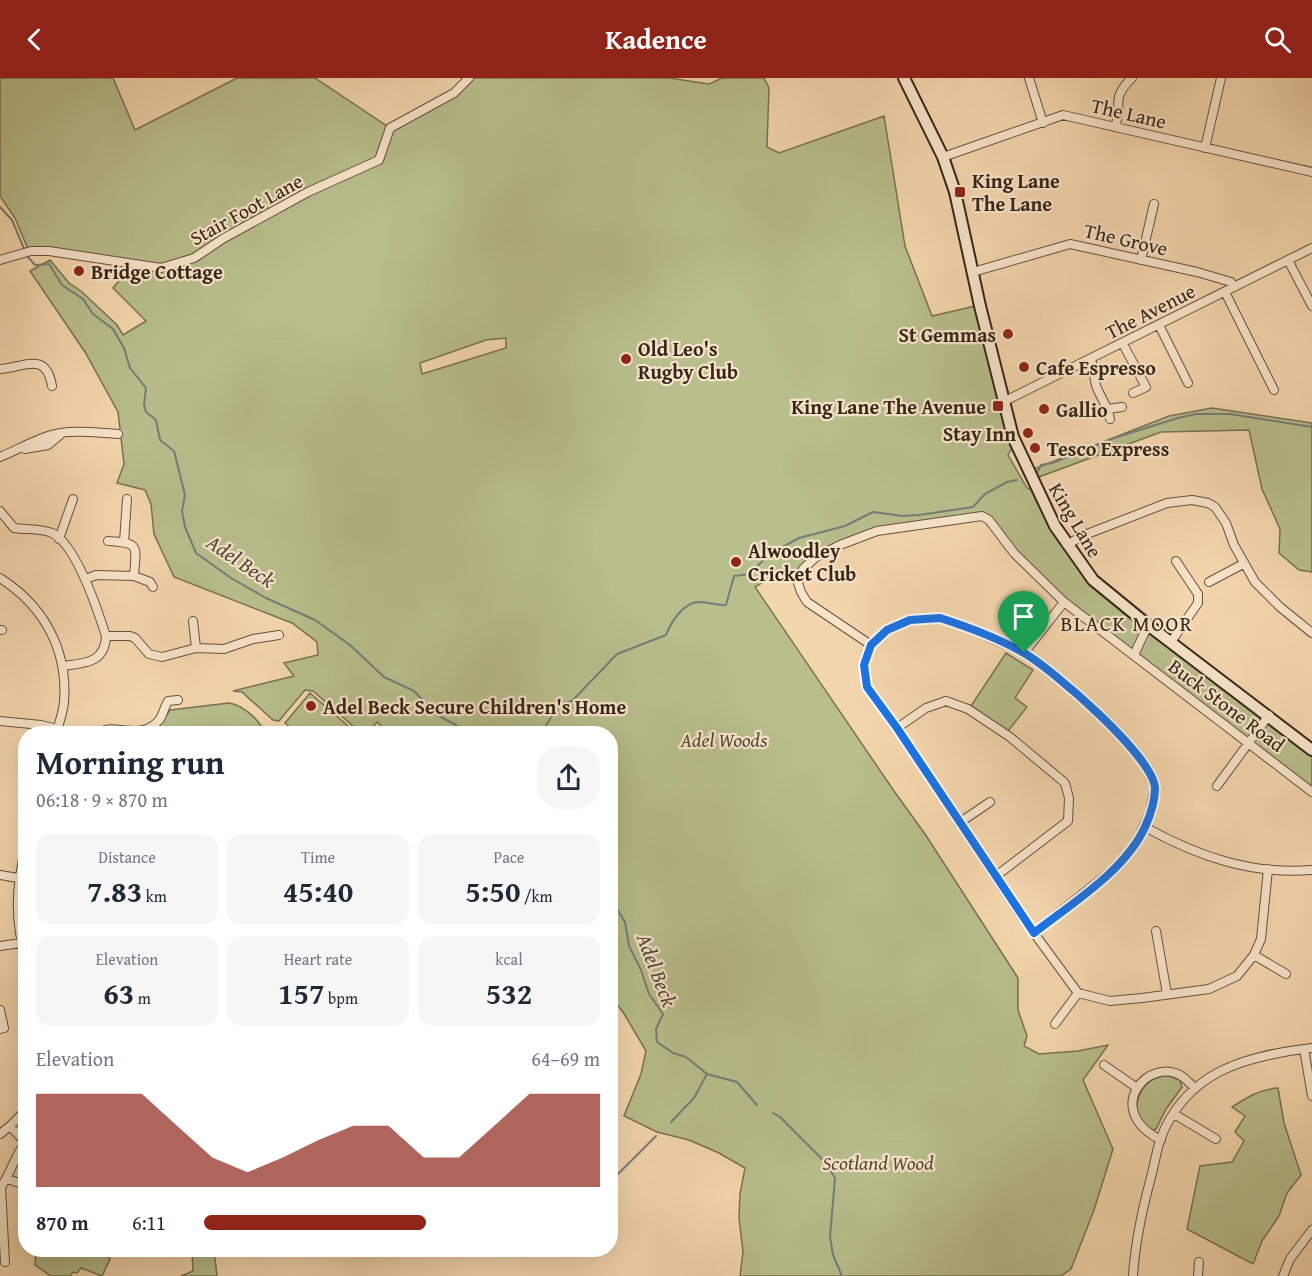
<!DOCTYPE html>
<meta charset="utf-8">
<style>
:root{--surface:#fff;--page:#f6f6f7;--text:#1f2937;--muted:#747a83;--accent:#8f2418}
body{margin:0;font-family:"Gentium Book Plus",serif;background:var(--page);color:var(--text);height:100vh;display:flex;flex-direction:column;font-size:22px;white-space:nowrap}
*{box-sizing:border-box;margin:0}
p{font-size:20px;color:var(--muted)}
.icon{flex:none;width:33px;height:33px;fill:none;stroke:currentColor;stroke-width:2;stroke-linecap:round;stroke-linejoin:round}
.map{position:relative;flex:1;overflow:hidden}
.drawer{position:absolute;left:18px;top:648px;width:600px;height:531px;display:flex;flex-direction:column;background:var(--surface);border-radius:24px;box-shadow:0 6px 24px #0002}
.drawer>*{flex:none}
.pin{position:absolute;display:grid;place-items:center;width:51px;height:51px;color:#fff;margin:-62px -26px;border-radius:50% 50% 50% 0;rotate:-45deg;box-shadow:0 0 6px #0007}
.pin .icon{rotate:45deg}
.round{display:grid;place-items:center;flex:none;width:63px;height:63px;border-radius:24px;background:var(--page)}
.head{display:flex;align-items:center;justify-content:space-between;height:102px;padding:0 18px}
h1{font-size:33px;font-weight:700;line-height:45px}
.stats{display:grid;grid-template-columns:repeat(3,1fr);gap:9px;height:102px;padding:6px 18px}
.stats div{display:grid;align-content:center;border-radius:15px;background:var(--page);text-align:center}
.stats b{font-size:30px;font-weight:700}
.stats small{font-size:16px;font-weight:400}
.stats p{font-size:16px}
.chart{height:168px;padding:12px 18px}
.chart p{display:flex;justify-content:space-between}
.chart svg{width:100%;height:108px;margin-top:6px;fill:var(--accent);opacity:.7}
ul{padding:0 18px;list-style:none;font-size:20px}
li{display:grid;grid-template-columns:96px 72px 1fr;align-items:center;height:45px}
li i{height:15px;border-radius:8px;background:var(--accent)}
header{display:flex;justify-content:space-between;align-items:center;height:78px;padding:0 18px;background:var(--accent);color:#fff;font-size:27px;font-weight:700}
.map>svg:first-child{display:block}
</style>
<header><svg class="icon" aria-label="back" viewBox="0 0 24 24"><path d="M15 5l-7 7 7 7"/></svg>Kadence<svg class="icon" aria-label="search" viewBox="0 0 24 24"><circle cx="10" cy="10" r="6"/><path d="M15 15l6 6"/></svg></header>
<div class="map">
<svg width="1312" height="1198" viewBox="0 0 1312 1198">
<rect width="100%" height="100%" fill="#f4d6ae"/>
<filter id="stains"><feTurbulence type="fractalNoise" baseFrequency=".00333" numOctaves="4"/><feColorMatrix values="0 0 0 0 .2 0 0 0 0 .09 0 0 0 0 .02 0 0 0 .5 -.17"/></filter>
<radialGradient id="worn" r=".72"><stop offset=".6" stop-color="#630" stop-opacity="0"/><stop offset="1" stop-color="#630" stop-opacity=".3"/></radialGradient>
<path fill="#b8be8c" stroke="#777252" stroke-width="1.5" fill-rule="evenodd" d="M0,0H113L135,52L237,0H315L390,50L454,15L469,0H669L709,6L722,0H764L769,10L767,69L779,75L884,38L905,168L932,238L980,227L1005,344L1012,370L1008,377L1027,410L1037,414L1093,502L1312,672V714L1064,524L982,438L877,453L840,467L803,491L777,496L755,509L894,713L925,756L1018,900V932L1027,958L1024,968L1039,976L1078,973L1108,967L1083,1002L1113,1071L1094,1132L1071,1191L1061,1198H740L743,1174L739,1140L740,1116L745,1090L719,1075L689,1062L657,1054L624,1038L641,996L646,973L623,934L611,919L610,656H390L377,644L367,655H361L313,613L305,612L279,643L273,642L242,614L233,613L294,598L284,585L318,577L317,564L292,545L174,499L154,456L151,426L145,412L117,405L124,386L118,334L85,274L30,193L50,182L69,205L81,213L117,247L123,257L146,243L113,210L134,185L28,171L15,140L0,118ZM506,260V270L422,296L420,285L486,262Z
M1212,330L1312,345V494L1299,492L1279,475L1280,451L1262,411L1249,352L1161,354L1036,400L1031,392L1169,338Z
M1006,575L1033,592L1015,620L1027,629L1008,653L971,628Z
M310,615L355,654L354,655H297L285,645Z
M229,625C242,627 261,642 264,655L135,656L162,644L170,632Z
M1169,998L1180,1002L1182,1009L1166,1031L1156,1051L1152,1052C1124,1040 1138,996 1169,998Z
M1278,1010L1284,1045L1301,1097L1287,1115L1279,1138L1262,1163L1253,1186L1187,1151L1200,1088L1232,1084L1244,1063L1235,1054L1245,1038L1232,1029C1246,1020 1260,1011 1278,1010Z
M36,1172H103L110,1181L102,1198L81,1190L77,1195L73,1194L70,1198H51L35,1187Z
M192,1172H214L217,1198H181L193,1193Z"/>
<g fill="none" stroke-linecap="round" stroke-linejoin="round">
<path stroke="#777c77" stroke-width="2" d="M0,129L12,142L27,178L35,187L49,186L62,207L83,221L93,236L113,251L124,270L130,290L146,310L144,326L146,334L156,342L160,362L174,373L185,417L182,433L185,449L196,475L231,500L266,520L315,542L350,567L384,599L414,613L437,637L456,647L467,656
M1036,397L1041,387L1052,385L1114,360L1178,340L1196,336H1230L1312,349
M541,656L559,626L572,623L617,576L666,557C671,544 683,525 698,524C707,524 716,527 726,527L734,498L750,496L768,477L799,460L845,448L873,434L903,438L919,437L973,429L985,416L1007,404L1017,402
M610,820L625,844L629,868L641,892L649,916L663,936L656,951L657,964L673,975L686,979L707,996L737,1004L757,1027
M773,1035L780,1039L827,1086L835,1100L830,1159L833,1177L842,1198
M671,1044L694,1020L707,996
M610,1104L656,1058"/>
<defs>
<path id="street" d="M1029,0L1043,45
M1115,49C1124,26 1109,22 1132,0
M1205,70L1221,0
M943,79L1063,37L1312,94
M0,182L31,173H49L161,190L194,180L224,160L308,114L379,82L390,50L454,15L469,0
M1141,182L1154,126
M1288,182L1312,228
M973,194L1070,166L1197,194L1231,204L1234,209
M1225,214L1274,312
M1159,247L1188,305
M1123,266L1146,309L1133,315
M1091,282C1095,291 1093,301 1097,310C1102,322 1107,327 1110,341
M0,291C23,290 46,272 52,308
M1003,324L1312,170
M1108,331L1122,329
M25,371L48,367L60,357
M0,379C20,371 40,358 61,355C79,352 100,355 118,356
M0,433L14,450C26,452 41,450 52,455C76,466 98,533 106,558C105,585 85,585 63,588
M59,461L73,421
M124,464L127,421
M1067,467L1082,458L1167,425L1192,422L1208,425L1215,429L1226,445L1234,467L1255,504L1280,529L1312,555
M134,498L150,504L153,509
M0,500C44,528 68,572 64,624C63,635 59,645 56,656
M86,501L96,497L134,498C136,468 141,465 108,463
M1209,504L1243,486
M193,543L196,570
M0,552H2
M106,558H130L135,560L149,576L162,579L196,570L224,571L253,561L279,557
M1171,564L1198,525V516L1176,483
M871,567L807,524L801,514L798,505L803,491L816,479L840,467L877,453L982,438L989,442L1014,475L1064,524L1312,714
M1024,575L1064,524
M1134,577L1148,547
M0,643L41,647L57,651
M897,650L926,630L946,623L968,631L1010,659L1065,705L1069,720L1068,743L996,798
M97,656C113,642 140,666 160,641C163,636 165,628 168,623L178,622
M1217,708L1269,637
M959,745L990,724
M1145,749C1197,778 1251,797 1312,792
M26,768C15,814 15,839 26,886
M0,797L18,800
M1156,853L1167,916
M1034,855L1114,791L1135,768L1150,734L1155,708L1142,682L1104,640L1049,592L1024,575L966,549L940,540L910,542L887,552L871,567L864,587L867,609L897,650L1020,836L1078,915L1110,923L1142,920L1209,911L1237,898L1254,877L1261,861L1268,791
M0,868L21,865
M1254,877L1286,896
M0,932L4,950L0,951
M1055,946L1078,915
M1304,971L1312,1018
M1104,987L1137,1010
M1174,1036L1216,1061
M10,1048L26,1065
M0,1056L10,1048L26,1032
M1161,1062C1100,1031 1151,976 1183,999C1187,1002 1190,1006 1194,1009
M7,1101L26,1107
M5,1184L1,1109C11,1095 14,1079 25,1065
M1133,1198C1135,1166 1142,1133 1150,1103C1154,1089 1156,1075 1160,1062C1186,993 1245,978 1312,970
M1198,1198L1199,1184
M1283,1198L1290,1181L1312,1152"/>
<path id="secondary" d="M904,0L943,79L955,114L980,228L1013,359L1055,448L1093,502L1148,547L1312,672"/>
</defs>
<use href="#street" stroke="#66513e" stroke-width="10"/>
<use href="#secondary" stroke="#362518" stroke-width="14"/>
<use href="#street" stroke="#f8e4ca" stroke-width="8"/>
<use href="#secondary" stroke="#f8e4ca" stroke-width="10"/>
</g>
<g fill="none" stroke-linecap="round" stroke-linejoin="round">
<defs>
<path id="route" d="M940,540C968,549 998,560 1024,575C1052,591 1153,678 1155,710C1155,722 1150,738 1145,749C1125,793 1071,826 1034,855L897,650L867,609L864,587L871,567L887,552L910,542Z"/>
</defs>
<use href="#route" stroke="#fff" stroke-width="12"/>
<use href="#route" stroke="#1a73e8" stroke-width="8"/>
</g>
<g fill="#8f2418" stroke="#f8e4ca" stroke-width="2">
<rect x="954" y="108" width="12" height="12" rx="3"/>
<circle cx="79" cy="193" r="6"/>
<circle cx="1008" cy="256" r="6"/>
<circle cx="626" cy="281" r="6"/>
<circle cx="1024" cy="289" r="6"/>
<rect x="992" y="322" width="12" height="12" rx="3"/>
<circle cx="1044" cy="331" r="6"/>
<circle cx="1028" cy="355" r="6"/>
<circle cx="1035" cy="370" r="6"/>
<circle cx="736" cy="484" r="6"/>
<circle cx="311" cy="628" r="6"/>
</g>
<g text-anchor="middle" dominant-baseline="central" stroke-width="4.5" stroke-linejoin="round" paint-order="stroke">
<g font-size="20" fill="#362518" stroke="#f8e4ca">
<text transform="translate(1129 35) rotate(13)">The Lane</text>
<text transform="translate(246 131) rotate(-29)">Stair Foot Lane</text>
<text transform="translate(1126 161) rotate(13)">The Grove</text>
<text transform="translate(1150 233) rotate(-27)">The Avenue</text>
<text transform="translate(1076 442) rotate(59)">King Lane</text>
<text transform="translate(1227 627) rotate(37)">Buck Stone Road</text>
</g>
<g font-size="20" font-weight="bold" fill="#362518" stroke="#f8e4ca" text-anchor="start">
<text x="972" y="102">King Lane<tspan x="972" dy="23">The Lane</tspan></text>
<text x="91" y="193">Bridge Cottage</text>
<text x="996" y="256" text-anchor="end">St Gemmas</text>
<text x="638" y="270">Old Leo's<tspan x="638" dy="23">Rugby Club</tspan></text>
<text x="1036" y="289">Cafe Espresso</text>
<text x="986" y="328" text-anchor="end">King Lane The Avenue</text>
<text x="1056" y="331">Gallio</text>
<text x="1016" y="355" text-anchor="end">Stay Inn</text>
<text x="1047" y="370">Tesco Express</text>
<text x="748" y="472">Alwoodley<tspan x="748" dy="23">Cricket Club</tspan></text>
<text x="323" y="628">Adel Beck Secure Children's Home</text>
</g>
<g font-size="20" font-style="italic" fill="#564b35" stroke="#f8e4ca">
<text x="724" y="661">Adel Woods</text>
<text x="878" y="1084">Scotland Wood</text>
</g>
<g font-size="21" font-style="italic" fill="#514940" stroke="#f8e4ca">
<text transform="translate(241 483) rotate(34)">Adel Beck</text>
<text transform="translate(657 892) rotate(69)">Adel Beck</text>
</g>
<g font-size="21" letter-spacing="1.5" fill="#362518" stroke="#f8e4ca">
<text x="1127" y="545">BLACK MOOR</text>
</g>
</g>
<rect width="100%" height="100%" filter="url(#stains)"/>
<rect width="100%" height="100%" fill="url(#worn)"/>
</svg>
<div class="pin" style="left:1024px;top:575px;background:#1e9e55"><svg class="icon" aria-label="arrive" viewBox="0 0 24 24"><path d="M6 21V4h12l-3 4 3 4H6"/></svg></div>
<section class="drawer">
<div class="head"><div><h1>Morning run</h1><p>06:18 · 9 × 870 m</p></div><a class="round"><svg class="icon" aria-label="share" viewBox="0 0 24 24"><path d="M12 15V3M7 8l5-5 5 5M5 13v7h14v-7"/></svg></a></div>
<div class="stats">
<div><p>Distance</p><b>7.83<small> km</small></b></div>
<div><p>Time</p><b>45:40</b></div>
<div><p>Pace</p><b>5:50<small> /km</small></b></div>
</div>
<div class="stats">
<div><p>Elevation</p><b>63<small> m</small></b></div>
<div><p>Heart rate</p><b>157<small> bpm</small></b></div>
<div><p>kcal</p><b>532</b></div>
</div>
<div class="chart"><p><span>Elevation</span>64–69 m</p>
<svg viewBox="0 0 160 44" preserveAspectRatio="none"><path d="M0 44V6L10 6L20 6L30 6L40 19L50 32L60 38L70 32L80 25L90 19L100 19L110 32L120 32L130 19L140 6L150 6L160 6V44z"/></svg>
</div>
<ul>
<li><b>870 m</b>6:11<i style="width:56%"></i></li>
</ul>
</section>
</div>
